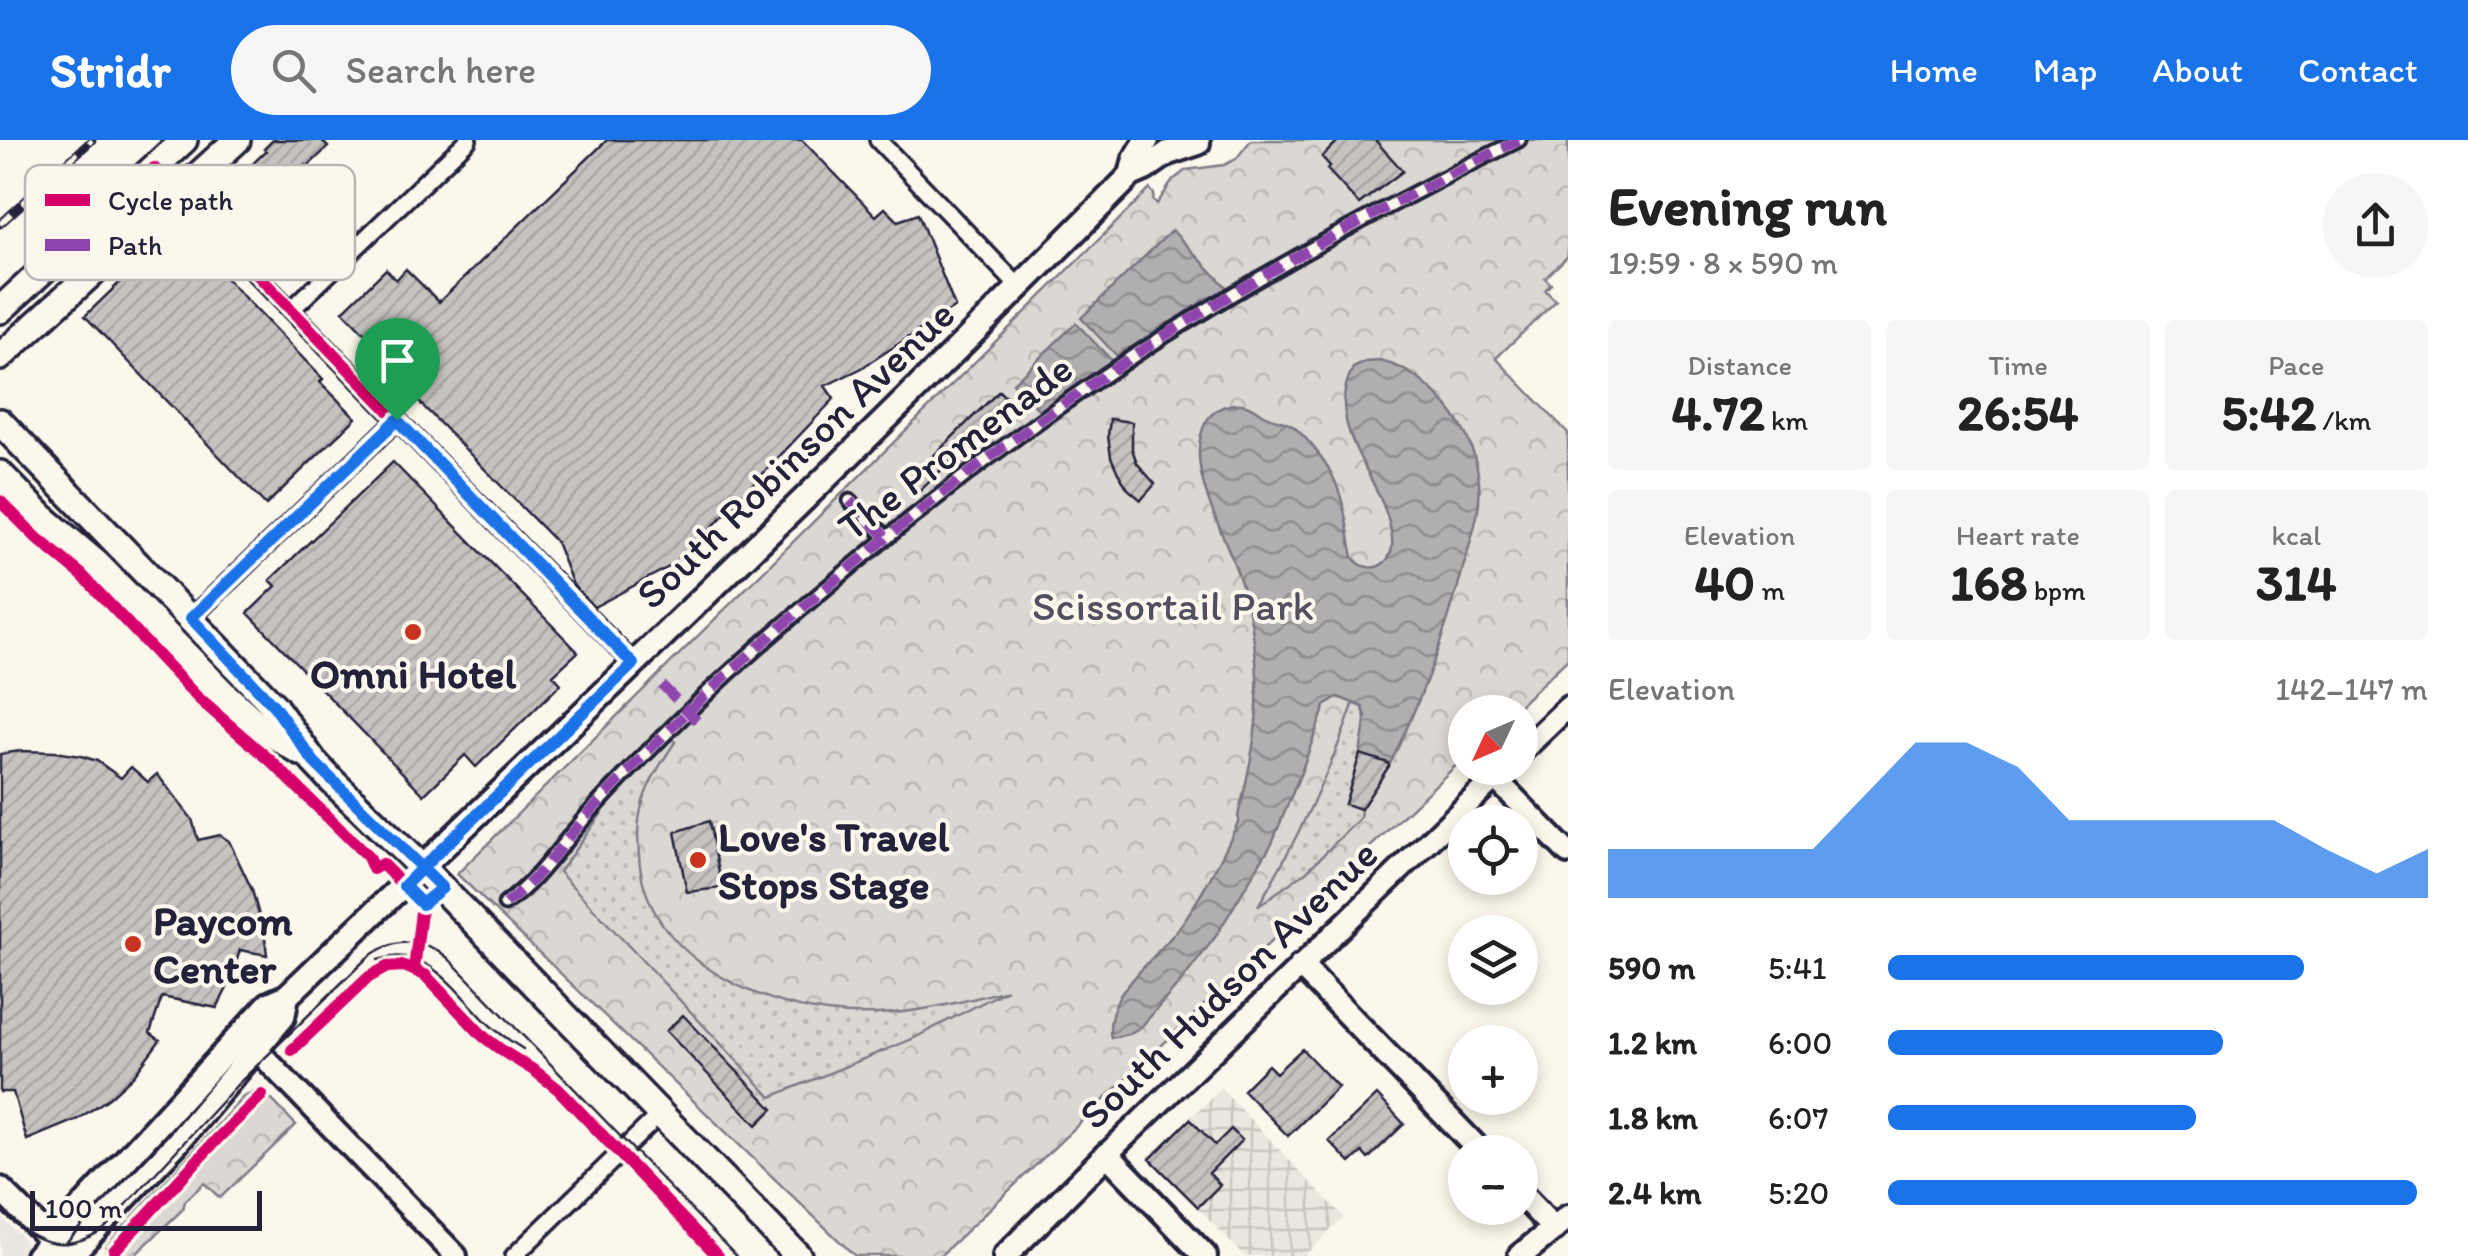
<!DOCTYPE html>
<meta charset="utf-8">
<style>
:root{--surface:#fff;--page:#f6f6f6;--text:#222;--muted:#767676;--accent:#1a73e8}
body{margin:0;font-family:Itim,sans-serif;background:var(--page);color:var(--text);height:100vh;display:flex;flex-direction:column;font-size:38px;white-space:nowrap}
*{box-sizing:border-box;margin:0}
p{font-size:32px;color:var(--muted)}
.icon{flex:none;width:55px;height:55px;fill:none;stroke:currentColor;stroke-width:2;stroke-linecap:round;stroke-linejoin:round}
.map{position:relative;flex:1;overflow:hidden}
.side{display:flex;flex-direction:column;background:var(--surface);width:900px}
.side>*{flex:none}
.needle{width:65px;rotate:226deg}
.tools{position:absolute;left:1448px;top:555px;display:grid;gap:20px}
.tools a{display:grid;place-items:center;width:90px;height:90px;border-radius:50%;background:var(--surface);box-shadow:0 5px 15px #0003;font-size:50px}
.scale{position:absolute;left:30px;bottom:25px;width:232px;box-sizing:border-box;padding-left:10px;border:5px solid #22223b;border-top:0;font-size:28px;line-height:35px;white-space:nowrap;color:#22223b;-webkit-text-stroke:8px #fbf7ec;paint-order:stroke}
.pin{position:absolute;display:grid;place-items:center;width:85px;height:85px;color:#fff;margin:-102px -42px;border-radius:50% 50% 50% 0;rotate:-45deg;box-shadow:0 0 10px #0007}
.pin .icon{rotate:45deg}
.round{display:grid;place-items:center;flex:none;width:105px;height:105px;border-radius:52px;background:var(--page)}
.overview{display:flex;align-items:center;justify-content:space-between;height:170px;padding:0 40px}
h1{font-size:55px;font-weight:700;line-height:75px}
.stats{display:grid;grid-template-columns:repeat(3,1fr);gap:15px;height:170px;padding:10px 40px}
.stats div{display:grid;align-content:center;border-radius:10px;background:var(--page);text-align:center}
.stats b{font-size:50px;font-weight:700}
.stats small{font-size:28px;font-weight:400}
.stats p{font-size:28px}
.chart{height:280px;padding:20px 40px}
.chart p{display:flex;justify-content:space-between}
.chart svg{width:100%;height:180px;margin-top:10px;fill:var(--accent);opacity:.7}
ul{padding:0 40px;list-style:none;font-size:32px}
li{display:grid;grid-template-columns:160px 120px 1fr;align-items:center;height:75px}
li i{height:25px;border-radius:12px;background:var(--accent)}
header{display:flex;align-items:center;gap:60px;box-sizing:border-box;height:140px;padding:0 50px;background:var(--accent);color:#fff}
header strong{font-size:48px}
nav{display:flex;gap:55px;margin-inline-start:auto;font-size:35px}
.search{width:700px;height:90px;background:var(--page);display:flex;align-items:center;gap:25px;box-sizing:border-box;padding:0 35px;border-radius:55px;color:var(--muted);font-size:38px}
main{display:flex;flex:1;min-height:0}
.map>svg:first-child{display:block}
</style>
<header>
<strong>Stridr</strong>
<div class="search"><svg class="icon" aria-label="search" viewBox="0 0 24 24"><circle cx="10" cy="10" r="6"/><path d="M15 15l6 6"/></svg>Search here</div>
<nav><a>Home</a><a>Map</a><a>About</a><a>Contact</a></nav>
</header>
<main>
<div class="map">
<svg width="1568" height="1116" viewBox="0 0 1568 1116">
<defs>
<pattern id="industrial-grid" width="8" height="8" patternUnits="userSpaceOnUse" patternTransform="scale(2.5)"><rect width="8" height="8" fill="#ebe7df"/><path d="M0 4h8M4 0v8" fill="none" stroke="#c9c6c0"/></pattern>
<pattern id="forest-crowns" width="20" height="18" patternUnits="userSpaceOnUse" patternTransform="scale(2.5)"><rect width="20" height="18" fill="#dbd8d3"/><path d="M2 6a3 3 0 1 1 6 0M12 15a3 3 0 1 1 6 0" fill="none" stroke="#bcb9b6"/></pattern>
<pattern id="garden-dots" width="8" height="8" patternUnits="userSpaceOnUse" patternTransform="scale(2.5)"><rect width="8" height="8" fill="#dbd8d3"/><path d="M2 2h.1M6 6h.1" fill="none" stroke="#bcb9b6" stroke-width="1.8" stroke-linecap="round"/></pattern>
<pattern id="water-waves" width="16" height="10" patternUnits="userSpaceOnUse" patternTransform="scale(2.5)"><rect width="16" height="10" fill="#b1aeb0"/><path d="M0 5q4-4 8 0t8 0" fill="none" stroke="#908d90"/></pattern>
<pattern id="building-hatch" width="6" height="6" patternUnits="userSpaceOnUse" patternTransform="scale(2.5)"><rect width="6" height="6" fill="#c6c2c0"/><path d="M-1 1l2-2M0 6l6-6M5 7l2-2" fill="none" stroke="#aaa6a6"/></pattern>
</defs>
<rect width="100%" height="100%" fill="#fbf7ec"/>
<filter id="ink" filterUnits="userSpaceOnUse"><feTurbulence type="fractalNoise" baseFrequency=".01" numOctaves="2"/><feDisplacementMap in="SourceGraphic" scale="20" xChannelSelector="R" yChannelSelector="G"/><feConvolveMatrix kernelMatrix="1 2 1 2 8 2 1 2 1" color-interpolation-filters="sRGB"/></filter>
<g filter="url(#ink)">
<path fill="#ebe7df" d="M0,1076L22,1097L26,1104L23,1116H0Z"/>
<path fill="url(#industrial-grid)" d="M1221,949L1344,1077L1304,1116H1244L1148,1017Z"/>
<path fill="url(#forest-crowns)" stroke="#7e7d87" stroke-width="2.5" d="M1251,0H1568V116L1545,138L1551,144L1545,150L1556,161L1496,218L1568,293V519L1512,572H1465V617L940,1116H855L457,734L1150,49L1154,54L1153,61L1157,64L1173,40L1186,30L1224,25L1236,19Z
M254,951L266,954L296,985L220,1058L204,1043L185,1061L183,1069L134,1116H106V1107L116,1095L243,957Z"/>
<path fill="url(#garden-dots)" stroke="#7e7d87" stroke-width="2.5" d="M1354,562L1363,567C1371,594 1353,637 1345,664L1361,669L1360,678L1307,731L1258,766C1296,701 1330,633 1354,562Z
M671,595L675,602C662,622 646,645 641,669C637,685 638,700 639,715C644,810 743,861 827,872C889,880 948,866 1007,850L912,899L771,957L559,732L604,670Z"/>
<path fill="url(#water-waves)" stroke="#787681" stroke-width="2.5" d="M1172,90L1230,151L1188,174L1119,218L1081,178Z
M1076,183L1115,224L1040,271L1013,243Z
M1379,221C1402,225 1421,239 1437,255C1461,280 1476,307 1479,342C1482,370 1471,398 1464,425C1445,494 1421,562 1389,626L1388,623L1360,614L1366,577L1363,567L1338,557L1325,566L1302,630L1272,703L1216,796L1184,838L1141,887L1128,894L1111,898C1108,885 1113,866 1121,854C1138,831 1160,811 1178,789C1203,755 1222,718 1239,680L1238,676C1255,610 1263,562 1253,494C1249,464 1239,434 1227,406C1213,372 1186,318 1206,282C1214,268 1231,261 1246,265C1253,267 1259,273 1266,276C1276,281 1285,280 1294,287C1308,299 1324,319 1332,335C1345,359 1347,390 1353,417C1367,437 1395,427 1392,399C1387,340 1320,288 1353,228L1366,222Z"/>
<path fill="url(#building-hatch)" stroke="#22223b" stroke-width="2.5" d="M273,0H321L328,7L307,27L305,25L282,50L302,71L304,69L327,97L315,108L310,111L308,109L295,119L289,112L284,116L257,89L260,86L243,69V43H233L266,11L264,9Z
M607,0H802L876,76L885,68L898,81L918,74L955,167L860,229L825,246L834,259L680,421L594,467L573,445L556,402L384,226L390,220L343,171L386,129L396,140L406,129L439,162Z
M1339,0H1375L1403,31L1359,64L1327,29L1330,26L1322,17Z
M170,94L180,102L186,97L323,239L320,242L356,278L266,365L85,176Z
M999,251L1010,262L917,354L906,343Z
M1110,279L1132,282V309L1137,323L1155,344L1141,360L1128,349L1118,333L1111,317L1108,296Z
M393,322L578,512L553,535L561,544L476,627L465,615L424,655L248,473L276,446L270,440Z
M20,611L55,612L81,616L97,621L121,638L131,627L148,642L157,634L192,679L198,700L220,695L229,701L252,750L265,798L267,815L240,810L230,842L217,868L162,857L150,893L160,900L134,935L109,958L78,979L27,1000L13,952H0V614Z
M1360,614L1388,623L1389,626L1361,669L1345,664Z
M709,681L722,748L687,752L675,692Z
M683,875L773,969L757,985L666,891Z
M1302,909L1338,947L1288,996L1243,950L1268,925L1276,933Z
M1377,955L1404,984L1368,1019L1362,1012L1350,1023L1329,1001Z
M1190,979L1215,1005L1231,989L1242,1000L1209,1033L1220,1045L1198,1067L1150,1019Z"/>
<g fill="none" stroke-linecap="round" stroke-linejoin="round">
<defs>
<path id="pedestrian" d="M850,361L887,398
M505,764C540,739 562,702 592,670C645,613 700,558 759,506C869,409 984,317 1105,235C1236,146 1377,70 1519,0"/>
<path id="minor" d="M878,0L1020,148
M178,54L633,523
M291,170L468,0
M191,478L397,280
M514,1116L661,973"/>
<path id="tertiary" d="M1520,613L1568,567
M1495,638L1568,713
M255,908L456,1116
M1107,1014L1505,628"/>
<path id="secondary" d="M1131,35L1135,19L1147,0
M1301,826L1481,1012
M0,1049L51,1100L57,1113
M1520,1053L1554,1089
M37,1116L269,864L287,856
M70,1116L176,1004L283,877L287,856C571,585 855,314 1131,35L1145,29L1168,13L1198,3
M1005,1116L1107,1014L1205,1116
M1520,1116L1568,1077"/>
<path id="primary" d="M0,170L184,0
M0,217L237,0
M0,282L274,566L314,622L332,641L422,728L798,1116
M0,334L42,377L97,424L225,555L257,584L300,612"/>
</defs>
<use href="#pedestrian" stroke="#22223b" stroke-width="19"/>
<use href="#minor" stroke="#22223b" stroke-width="22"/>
<use href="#tertiary" stroke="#22223b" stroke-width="28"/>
<use href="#secondary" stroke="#22223b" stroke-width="30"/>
<use href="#primary" stroke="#22223b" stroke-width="32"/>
<use href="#pedestrian" stroke="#fbf7ec" stroke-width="11"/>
<use href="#minor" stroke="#fbf7ec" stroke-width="15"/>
<use href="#tertiary" stroke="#fbf7ec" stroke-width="20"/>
<use href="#secondary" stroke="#fbf7ec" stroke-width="22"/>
<use href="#primary" stroke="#fbf7ec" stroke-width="25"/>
<path stroke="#22223b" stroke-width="2.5" d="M378,820C429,802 459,857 491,886C501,895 512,902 523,909
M0,1070C33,1102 62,1116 104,1089L236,946L367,818C392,798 422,797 448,818L736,1116"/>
<defs>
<path id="rail" d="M0,84L92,0"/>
</defs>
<use href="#rail" stroke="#22223b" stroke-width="9"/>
<use href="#rail" stroke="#fbf7ec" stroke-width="5" stroke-dasharray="15" stroke-linecap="butt"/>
<path stroke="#8e44ad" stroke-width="10" stroke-dasharray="20 10" stroke-linecap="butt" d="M850,361L887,398
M662,545L699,583
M505,764C540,739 562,702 592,670C645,613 700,558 759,506C869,409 984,317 1105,235C1236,146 1377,70 1519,0"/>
<defs>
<path id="cycleway" d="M154,28L633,523
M0,361L38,399L82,435L198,558L271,621L368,717L373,729L382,724L422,764L414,829
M292,910L369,837L387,827L404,826L425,835L484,897L504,912L535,931L558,949L718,1116
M114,1111L219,997L262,955"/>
</defs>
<use href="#cycleway" stroke="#fbf7ec" stroke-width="19"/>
<use href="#cycleway" stroke="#d6006c" stroke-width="12"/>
</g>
</g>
<g fill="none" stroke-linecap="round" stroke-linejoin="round" filter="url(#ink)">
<defs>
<path id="route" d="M397,280L191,478L274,566L314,622L422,728L404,746L422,764L442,748L422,728L633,524L397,280"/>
</defs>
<use href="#route" stroke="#fff" stroke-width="20"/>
<use href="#route" stroke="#1a73e8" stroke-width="12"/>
</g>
<g fill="#c8321e" stroke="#fbf7ec" stroke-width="4">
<circle cx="413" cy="492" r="10"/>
<circle cx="698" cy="720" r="10"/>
<circle cx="133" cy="804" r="10"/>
</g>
<g text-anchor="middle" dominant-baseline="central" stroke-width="8" stroke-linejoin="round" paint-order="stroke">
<g font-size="42" fill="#22223b" stroke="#fbf7ec">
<text transform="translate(955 307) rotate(-37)">The Promenade</text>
<text transform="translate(795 314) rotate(-44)">South Robinson Avenue</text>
<text transform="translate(1228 844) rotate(-44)">South Hudson Avenue</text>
</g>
<g font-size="42" fill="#505061" stroke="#fbf7ec">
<text x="1173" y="465">Scissortail Park</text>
</g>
<g font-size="42" font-weight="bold" fill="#22223b" stroke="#fbf7ec" text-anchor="start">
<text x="413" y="533" text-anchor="middle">Omni Hotel</text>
<text x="718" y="696">Love's Travel<tspan x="718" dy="48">Stops Stage</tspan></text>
<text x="153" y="780">Paycom<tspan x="153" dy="48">Center</tspan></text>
</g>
</g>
<rect x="25" y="25" width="330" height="115" rx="15" fill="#fbf7ec" stroke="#bab7b7" stroke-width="2.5"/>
<rect x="45" y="54" width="45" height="12" fill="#d6006c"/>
<rect x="45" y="99" width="45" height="12" fill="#8e44ad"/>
<g font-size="28" fill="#22223b">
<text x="108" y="70">Cycle path</text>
<text x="108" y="115">Path</text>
</g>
</svg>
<div class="tools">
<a><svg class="needle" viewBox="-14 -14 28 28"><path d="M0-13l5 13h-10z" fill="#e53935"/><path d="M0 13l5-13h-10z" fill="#767676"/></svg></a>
<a><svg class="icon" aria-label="locate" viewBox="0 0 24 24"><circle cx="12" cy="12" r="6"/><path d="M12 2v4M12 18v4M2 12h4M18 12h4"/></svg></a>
<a><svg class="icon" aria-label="layers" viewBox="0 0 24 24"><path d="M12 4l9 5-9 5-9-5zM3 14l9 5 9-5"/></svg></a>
<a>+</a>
<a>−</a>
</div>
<div class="scale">100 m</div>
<div class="pin" style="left:397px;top:280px;background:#1e9e55"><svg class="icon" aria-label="arrive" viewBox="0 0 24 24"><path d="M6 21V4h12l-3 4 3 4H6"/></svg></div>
</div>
<section class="side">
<div class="overview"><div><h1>Evening run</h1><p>19:59 · 8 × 590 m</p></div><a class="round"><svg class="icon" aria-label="share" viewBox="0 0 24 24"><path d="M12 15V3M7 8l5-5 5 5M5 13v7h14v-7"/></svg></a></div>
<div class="stats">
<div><p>Distance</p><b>4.72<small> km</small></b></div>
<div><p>Time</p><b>26:54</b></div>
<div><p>Pace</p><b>5:42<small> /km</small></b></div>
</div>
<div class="stats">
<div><p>Elevation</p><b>40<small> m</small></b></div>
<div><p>Heart rate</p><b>168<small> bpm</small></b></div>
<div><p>kcal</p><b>314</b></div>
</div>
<div class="chart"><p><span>Elevation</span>142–147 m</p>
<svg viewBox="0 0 160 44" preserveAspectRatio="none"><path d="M0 44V32L10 32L20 32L30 32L40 32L50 19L60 6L70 6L80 12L90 25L100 25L110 25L120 25L130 25L140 32L150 38L160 32V44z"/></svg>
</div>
<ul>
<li><b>590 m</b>5:41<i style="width:77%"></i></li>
<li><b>1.2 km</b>6:00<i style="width:62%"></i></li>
<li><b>1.8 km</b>6:07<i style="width:57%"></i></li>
<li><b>2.4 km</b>5:20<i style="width:98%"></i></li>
</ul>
</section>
</main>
